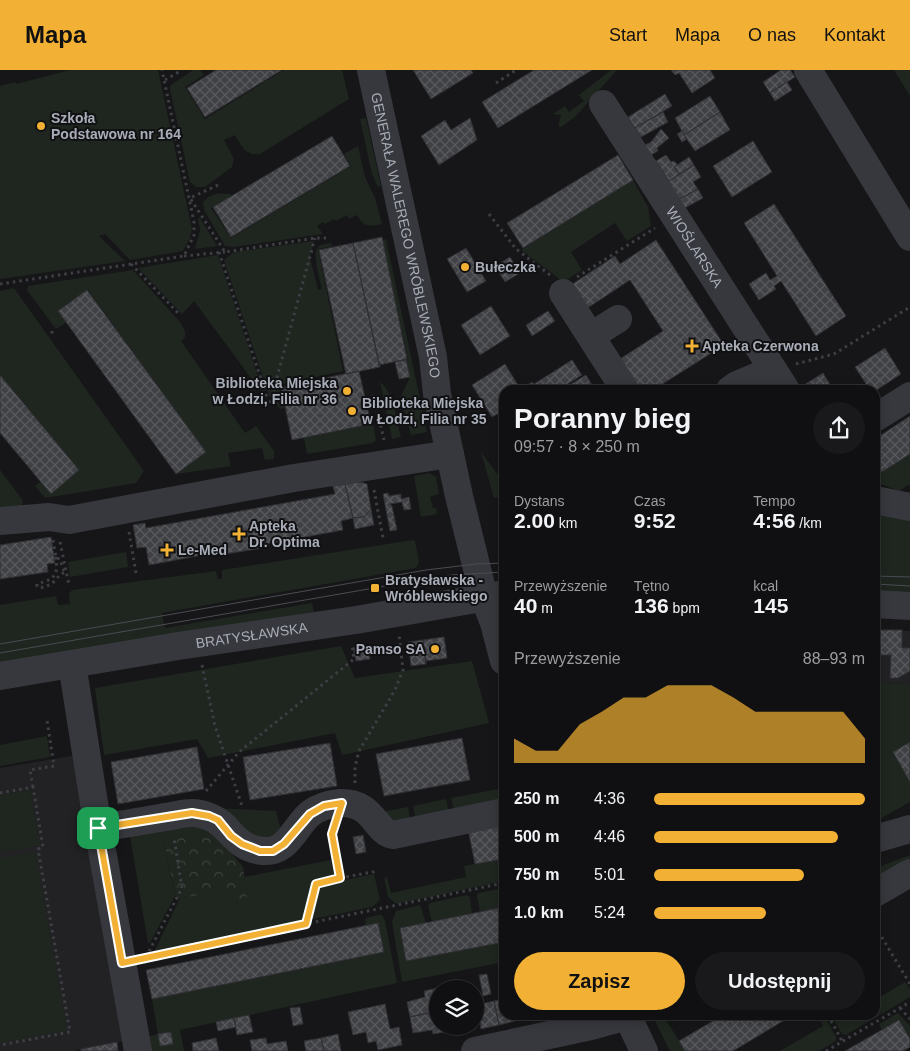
<!DOCTYPE html>
<html lang="pl">
<meta charset="utf-8">
<style>
:root{--surface:#101012;--page:#19191b;--text:#f1f3f6;--muted:#9c9d9f;--line:#303032;--accent:#f2b134}
body{margin:0;font-family:Helvetica,sans-serif;background:var(--page);color:var(--text);height:100vh;display:flex;flex-direction:column;font-size:19px;white-space:nowrap}
*{box-sizing:border-box;margin:0}
p{font-size:16px;color:var(--muted)}
.icon{flex:none;width:28px;height:28px;fill:none;stroke:currentColor;stroke-width:2;stroke-linecap:round;stroke-linejoin:round}
.map{position:relative;flex:1;overflow:hidden}
.panel{position:absolute;left:499px;top:315px;width:381px;height:635px;display:flex;flex-direction:column;background:var(--surface);border-radius:15px;box-shadow:0 2px 12px #0003,0 0 0 1px var(--line)}
.panel>*{flex:none}
.controls{position:absolute;left:429px;top:910px;display:grid;gap:10px}
.controls a{display:grid;place-items:center;width:55px;height:55px;border-radius:50%;background:var(--surface);box-shadow:0 2px 12px #0003,0 0 0 1px var(--line);font-size:25px}
.pin{position:absolute;display:grid;place-items:center;width:42px;height:42px;color:#fff;margin:-21px;border-radius:10px;box-shadow:0 2px 8px #0006}
.round{display:grid;place-items:center;flex:none;width:52px;height:52px;border-radius:26px;background:var(--page)}
.overview{display:flex;align-items:center;justify-content:space-between;height:85px;padding:0 15px}
h1{font-size:28px;font-weight:700;line-height:38px}
.stats{display:grid;grid-template-columns:repeat(3,1fr);gap:8px;height:85px;padding:5px 15px}
.stats div{display:grid;align-content:center}
.stats b{font-size:21px;font-weight:700}
.stats small{font-size:14px;font-weight:400}
.stats p{font-size:14px}
.chart{height:140px;padding:10px 15px}
.chart p{display:flex;justify-content:space-between}
.chart svg{width:100%;height:90px;margin-top:5px;fill:var(--accent);opacity:.7}
.button{display:flex;gap:10px;margin-top:auto;padding:10px 15px}
.button a{flex:1;height:58px;border-radius:30px;background:var(--accent);color:#111;font-size:20px;font-weight:700;line-height:58px;text-align:center}
.button a+a{background:var(--page);color:var(--text)}
ul{padding:0 15px;list-style:none;font-size:16px}
li{display:grid;grid-template-columns:80px 60px 1fr;align-items:center;height:38px}
li i{height:12px;border-radius:6px;background:var(--accent)}
header{display:flex;align-items:center;gap:30px;box-sizing:border-box;height:70px;padding:0 25px;background:var(--accent);color:#111}
header strong{font-size:24px}
nav{display:flex;gap:28px;margin-inline-start:auto;font-size:18px}
.map>svg:first-child{display:block}
</style>
<header>
<strong>Mapa</strong>
<nav><a>Start</a><a>Mapa</a><a>O nas</a><a>Kontakt</a></nav>
</header>
<div class="map">
<svg width="910" height="981" viewBox="0 0 910 981">
<defs>
<pattern id="forest-crowns" width="20" height="18" patternUnits="userSpaceOnUse" patternTransform="scale(1.25)"><rect width="20" height="18" fill="#1e261f"/><path d="M2 6a3 3 0 1 1 6 0M12 15a3 3 0 1 1 6 0" fill="none" stroke="#3c433d"/></pattern>
<pattern id="building-cross-hatch" width="8" height="8" patternUnits="userSpaceOnUse" patternTransform="scale(1.25)"><rect width="8" height="8" fill="#404145"/><path d="M0 0l8 8M0 8l8-8" fill="none" stroke="#595a5e"/></pattern>
</defs>
<rect width="100%" height="100%" fill="#161618"/>
<path fill="#222225" d="M875,560L910,561V614L875,613Z
M77,685L128,970L73,981H0V698Z"/>
<path fill="#1e261f" d="M70,0H158L192,159L190,168L183,181L130,190L105,164L99,166L125,191L0,209V16L15,12L16,14Z
M193,0H200L204,5L185,17L205,49L284,0H342L349,29L260,84C245,86 241,75 235,65L224,70L234,89L232,97L205,117H196L190,112L170,19L171,15Z
M611,0H617L575,47L561,57L558,56L561,45L553,44L565,36L569,42L584,31L579,25Z
M894,0H910V26Z
M366,48L381,116L378,117L372,104L360,49Z
M358,76L365,107L375,128L382,154C368,157 364,157 357,145L349,149L347,145L336,151L334,149L325,154L323,152L317,156L323,164L233,177L225,176L204,140L203,132C212,123 217,123 230,124L231,126L211,138L231,168L351,96L344,84Z
M633,110L648,137L651,156L627,171L615,153L571,182L582,200L565,211L561,210L521,180Z
M198,148H200L217,176L195,179L200,160Z
M386,169L427,362L411,365L400,328L410,307L406,290L408,289L382,170Z
M314,171L310,187L318,220L322,219C320,210 311,181 319,176C321,174 327,174 331,173L332,176L318,179L343,301L278,315L285,338L280,339L269,325L224,190L234,182Z
M218,185L265,327L194,231L182,244L138,198Z
M133,200L180,252L185,261V267L181,271L245,363L256,356L274,381V389L265,390L262,378L228,383L231,396L176,404L206,382L88,220L58,241L66,253L56,259L27,220L28,216Z
M14,218L144,401L136,413L45,428L35,416L41,411L52,423L79,400L0,305V221Z
M380,312C393,321 397,352 401,367L392,369Z
M373,354L376,370L373,373L307,384L304,368Z
M481,382L504,413V425L494,428Z
M910,384V414L899,421L875,412V391Z
M0,400L22,429L23,433L21,437L0,443Z
M429,403L436,407L439,424L430,427L433,438H436L437,444L421,447L414,406Z
M875,441L910,449V525L875,523Z
M413,470L415,471L419,492L416,498L162,543L165,558L312,533L314,542L0,595V535L56,526L58,535L70,534L69,524L72,520L216,501L218,509H222V500Z
M126,482L128,497L70,507L68,492Z
M341,576L355,608L472,591L489,653L342,685L335,663L208,688L197,669L104,685L95,618Z
M875,613L910,614V672L893,682L910,712V732L875,752Z
M47,666L50,687L0,696V675Z
M504,718V737L455,746L451,728Z
M30,720L40,775L0,782V725Z
M446,729L450,748L417,755L413,736Z
M408,737L411,755L396,758L381,742Z
M211,738L276,741L283,768L263,773Z
M197,749L213,761L164,773L175,826L150,873H148L130,766Z
M35,782L67,960L0,973V788Z
M910,785V792L875,812V798Z
M504,789V811L396,834L388,827L384,808L387,807L391,823L466,807L464,796Z
M331,790L336,812L374,804L380,830L372,837L154,882L180,828L217,822H222L239,835L247,828L244,807Z
M504,818V837L480,842L477,826L478,823Z
M467,825L470,828L472,844L432,852L428,836L430,833Z
M420,835L426,853L400,858L406,891L504,872V892L402,912L392,852L396,841Z
M378,845H382L385,851L397,913L180,960L184,981H148L146,967L158,964L152,929L384,882L378,853L365,856L366,848Z
M905,912L910,919V927L846,965L842,964L831,945H875V930Z
M898,943L910,956V969L899,950L882,960L879,954Z
M652,945H663L685,981H670Z
M817,945H824L836,967V971L819,981H780L823,956Z"/>
<path fill="url(#forest-crowns)" d="M213,761L243,797L247,829L244,834L239,835L222,823L218,822L176,829L164,772Z"/>
<path fill="url(#building-cross-hatch)" stroke="#303034" d="M216,0H282L205,47L187,18Z
M413,0H471L473,3L431,29Z
M534,0H592L498,58L482,32Z
M671,0H710L715,8L692,23L679,3L675,5Z
M781,0H790L795,7L770,23L763,12Z
M787,12L792,20L775,31L770,23Z
M665,24L672,36L635,58L628,47Z
M710,26L720,42L684,65L675,48Z
M663,42L668,52L641,67L635,58Z
M720,42L730,60L695,81L684,65Z
M470,48L477,70L439,95L421,66L445,50L451,60Z
M661,59L669,68L657,78L658,81L651,85L645,75L651,72Z
M682,61L687,69L682,72L677,64Z
M332,66L350,96L231,167L213,137Z
M753,71L772,102L732,127L713,96Z
M618,85L633,110L523,178L507,153Z
M666,85L671,92L674,91L677,94L674,97L679,104L669,111L656,91Z
M689,87L694,95L679,104L674,97Z
M694,95L701,107L693,112L698,119L676,131L666,113Z
M698,119L703,128L683,139L677,130Z
M774,134L846,246L816,266L781,211L774,216L776,219L759,230L749,214L766,203L770,210L777,206L744,153Z
M382,167L407,289L379,295L353,173Z
M656,170L724,275L653,320H636L617,291L663,261L630,210L586,239L571,215L615,186L620,194Z
M353,173L380,297L346,304L319,180Z
M466,178L486,211L467,222L447,189Z
M510,187L520,203L505,212L495,196Z
M87,220L206,382L176,404L58,241Z
M491,236L510,266L480,285L461,255Z
M548,241L555,251L532,266L526,255Z
M885,278L901,304L875,321L870,320L855,297Z
M406,290L410,307L399,309L395,292Z
M572,290L582,305L558,320L521,319L532,312L534,314Z
M505,294L521,320H504V340L492,347L472,315Z
M359,301L371,354L292,370L281,317Z
M823,303L831,316L824,320H807L804,315Z
M0,305L79,400L51,424L0,363Z
M586,305L595,320H567L566,317Z
M910,346V384L882,402L875,391V369Z
M360,412L367,414L371,439L364,447L353,448L345,414Z
M345,414L353,448L341,451L343,460L262,475L263,478L219,485V482L149,495L146,477L137,478L133,455L145,453L146,458L335,424L333,416Z
M388,423L389,426L401,424V429L409,427L411,439L404,440L402,432L390,434L392,436L397,460L390,461L383,424Z
M371,439L374,455L355,459L353,448L364,447Z
M51,467L55,493L47,494L48,502L0,509V475Z
M875,560H902V578H910V601L898,608H890L891,585H878V579L875,578Z
M444,567L447,588L426,591L423,570Z
M423,570L426,594L411,596L408,572Z
M364,576L365,578H368L370,589L356,591L353,578Z
M462,668L470,710L384,726L376,684Z
M910,672V712L893,682Z
M330,673L337,716L250,730L243,687Z
M197,677L204,719L118,734L111,692Z
M504,752V789L475,794L468,759Z
M363,765L366,782L356,784L353,767Z
M504,837V872L406,891L400,858Z
M378,853L384,882L152,929L146,900Z
M487,904L491,924L483,926L479,905Z
M437,918L438,941L410,947L407,932L425,927L424,921Z
M504,929V945H514L515,951L499,955L494,931Z
M494,931L499,955L481,959L477,935Z
M385,934L390,959L399,957L402,975L378,980L376,971L368,973L366,962L353,965L348,942Z
M300,937L303,954L293,956L290,938Z
M438,941V956H445L446,962L433,964L432,960L413,963L410,947Z
M249,945L253,962L237,965L234,948Z
M723,945H793L733,981H685L679,971Z
M234,948L236,957L218,961L216,952Z
M899,950L910,969V977L903,981H845Z
M171,962L173,974L160,976L158,964Z
M338,964L341,981H324L321,968Z
M216,968L219,981H193L192,973Z
M266,968L267,974L286,971L288,981H252L250,970Z
M321,968L324,981H306L304,971Z
M117,972L118,981H81V979Z"/>
<g fill="none" stroke-linecap="round" stroke-linejoin="round">
<path stroke="#3d3f44" stroke-width="3" stroke-dasharray="2.5 4" stroke-linecap="butt" d="M165,10L182,0
M496,13L516,0
M218,115L190,128L225,182L315,168H326
M489,144L516,179L550,205
M219,182L267,327
M184,186L225,182
M131,194L179,244
M577,207L655,158
M0,214L184,186L194,165V152L162,0
M52,261V266
M796,294L834,284L910,237
M365,328L374,326L384,370
M270,333L315,168
M374,420L383,468
M129,462L136,503
M53,470L56,488L60,489L63,499L66,502C55,505 58,515 39,518L37,516V514C55,509 58,506 56,488L54,489
M60,472L69,515
M202,595L215,656L242,736
M355,713V697L359,681L395,620L403,600L399,564
M33,717L30,700L54,696L47,650
M206,721L239,682L354,589L352,574
M0,723L33,717L43,777L38,779L70,962L0,975
M340,808L378,801
M306,854L316,814L340,808L332,763L334,757
M875,856L910,914
M144,887L504,813
M146,887L182,818L174,768
M900,938L910,949
M828,945L842,971
M826,981L910,932"/>
<g stroke="#37383d" stroke-width="28">
<path id="s1" d="M371,0L433,287L437,324L459,426L484,527L494,553L504,591"/>
<path d="M808,0L910,167"/>
<path id="s2" d="M603,34L786,320"/>
<path d="M563,223L625,320"/>
<path d="M591,266L618,249"/>
<path d="M730,320L737,315L773,300"/>
<path d="M875,348L910,326"/>
<path d="M875,430L910,437"/>
<path d="M0,451L49,447L69,450L294,408L450,384"/>
<path d="M875,534L910,536"/>
<path d="M72,594L98,758L138,981"/>
<path id="s3" d="M0,606L178,576L356,550L504,524"/>
<path d="M98,758C120,755 143,751 165,747C174,746 183,743 192,743C197,743 205,745 210,747C231,755 233,778 263,781C289,783 295,755 311,743C319,737 330,734 340,733C374,732 375,762 393,765L504,742"/>
<path d="M875,769L910,759"/>
<path d="M875,823L910,803"/>
<path d="M627,945L644,981"/>
<path d="M475,981L591,956L627,946"/>
</g>
<path stroke="#4a4c52" stroke-width="1" d="M875,506L910,507
M875,514L910,516
M0,574L426,500L476,494L504,493
M0,583L426,509L452,505L504,502"/>
</g>
<g fill="none" stroke-linecap="round" stroke-linejoin="round">
<defs>
<path id="route" d="M342,733L332,764L340,808L316,814L306,854L122,893L98,758L192,743L209,746L218,750L231,766L242,774L260,781H273L284,774L310,744L324,736Z"/>
</defs>
<use href="#route" stroke="#fff" stroke-width="10"/>
<use href="#route" stroke="#f2b134" stroke-width="6"/>
</g>
<g fill="#f2b134" stroke="#111113" stroke-width="2">
<circle cx="41" cy="56" r="5"/>
<circle cx="465" cy="197" r="5"/>
<path d="M689.5 268.5h5v5h5v5h-5v5h-5v-5h-5v-5h5z"/>
<circle cx="347" cy="321" r="5"/>
<circle cx="352" cy="341" r="5"/>
<path d="M236.5 456.5h5v5h5v5h-5v5h-5v-5h-5v-5h5z"/>
<path d="M164.5 472.5h5v5h5v5h-5v5h-5v-5h-5v-5h5z"/>
<rect x="370" y="513" width="10" height="10" rx="2.5"/>
<circle cx="435" cy="579" r="5"/>
</g>
<g text-anchor="middle" dominant-baseline="central" stroke-width="4" stroke-linejoin="round" paint-order="stroke">
<g font-size="14" font-weight="bold" fill="#a8adb8" stroke="#111113" text-anchor="start">
<text x="51" y="48">Szkoła<tspan x="51" dy="16">Podstawowa nr 164</tspan></text>
<text x="475" y="197">Bułeczka</text>
<text x="702" y="276">Apteka Czerwona</text>
<text x="337" y="313" text-anchor="end">Biblioteka Miejska<tspan x="337" dy="16">w Łodzi, Filia nr 36</tspan></text>
<text x="362" y="333">Biblioteka Miejska<tspan x="362" dy="16">w Łodzi, Filia nr 35</tspan></text>
<text x="249" y="456">Apteka<tspan x="249" dy="16">Dr. Optima</tspan></text>
<text x="178" y="480">Le-Med</text>
<text x="385" y="510">Bratysławska -<tspan x="385" dy="16">Wróblewskiego</tspan></text>
<text x="425" y="579" text-anchor="end">Pamso SA</text>
</g>
<g font-size="14" fill="#a8adb8" stroke="#111113">
<text stroke="none"><textPath href="#s1" startOffset="169">GENERAŁA WALEREGO WRÓBLEWSKIEGO</textPath></text>
<text stroke="none"><textPath href="#s2" startOffset="170">WIOŚLARSKA</textPath></text>
<text stroke="none"><textPath href="#s3" startOffset="255">BRATYSŁAWSKA</textPath></text>
</g>
</g>
</svg>
<div class="controls">
<a><svg class="icon" aria-label="layers" viewBox="0 0 24 24"><path d="M12 4l9 5-9 5-9-5zM3 14l9 5 9-5"/></svg></a>
</div>
<div class="pin" style="left:98px;top:758px;background:#1e9e55"><svg class="icon" aria-label="arrive" viewBox="0 0 24 24"><path d="M6 21V4h12l-3 4 3 4H6"/></svg></div>
<section class="panel">
<div class="overview"><div><h1>Poranny bieg</h1><p>09:57 · 8 × 250 m</p></div><a class="round"><svg class="icon" aria-label="share" viewBox="0 0 24 24"><path d="M12 15V3M7 8l5-5 5 5M5 13v7h14v-7"/></svg></a></div>
<div class="stats">
<div><p>Dystans</p><b>2.00<small> km</small></b></div>
<div><p>Czas</p><b>9:52</b></div>
<div><p>Tempo</p><b>4:56<small> /km</small></b></div>
</div>
<div class="stats">
<div><p>Przewyższenie</p><b>40<small> m</small></b></div>
<div><p>Tętno</p><b>136<small> bpm</small></b></div>
<div><p>kcal</p><b>145</b></div>
</div>
<div class="chart"><p><span>Przewyższenie</span>88–93 m</p>
<svg viewBox="0 0 160 44" preserveAspectRatio="none"><path d="M0 44V32L10 38L20 38L30 25L40 19L50 12L60 12L70 6L80 6L90 6L100 12L110 19L120 19L130 19L140 19L150 19L160 32V44z"/></svg>
</div>
<ul>
<li><b>250 m</b>4:36<i style="width:100%"></i></li>
<li><b>500 m</b>4:46<i style="width:87%"></i></li>
<li><b>750 m</b>5:01<i style="width:71%"></i></li>
<li><b>1.0 km</b>5:24<i style="width:53%"></i></li>
</ul>
<div class="button"><a>Zapisz</a><a>Udostępnij</a></div>
</section>
</div>
